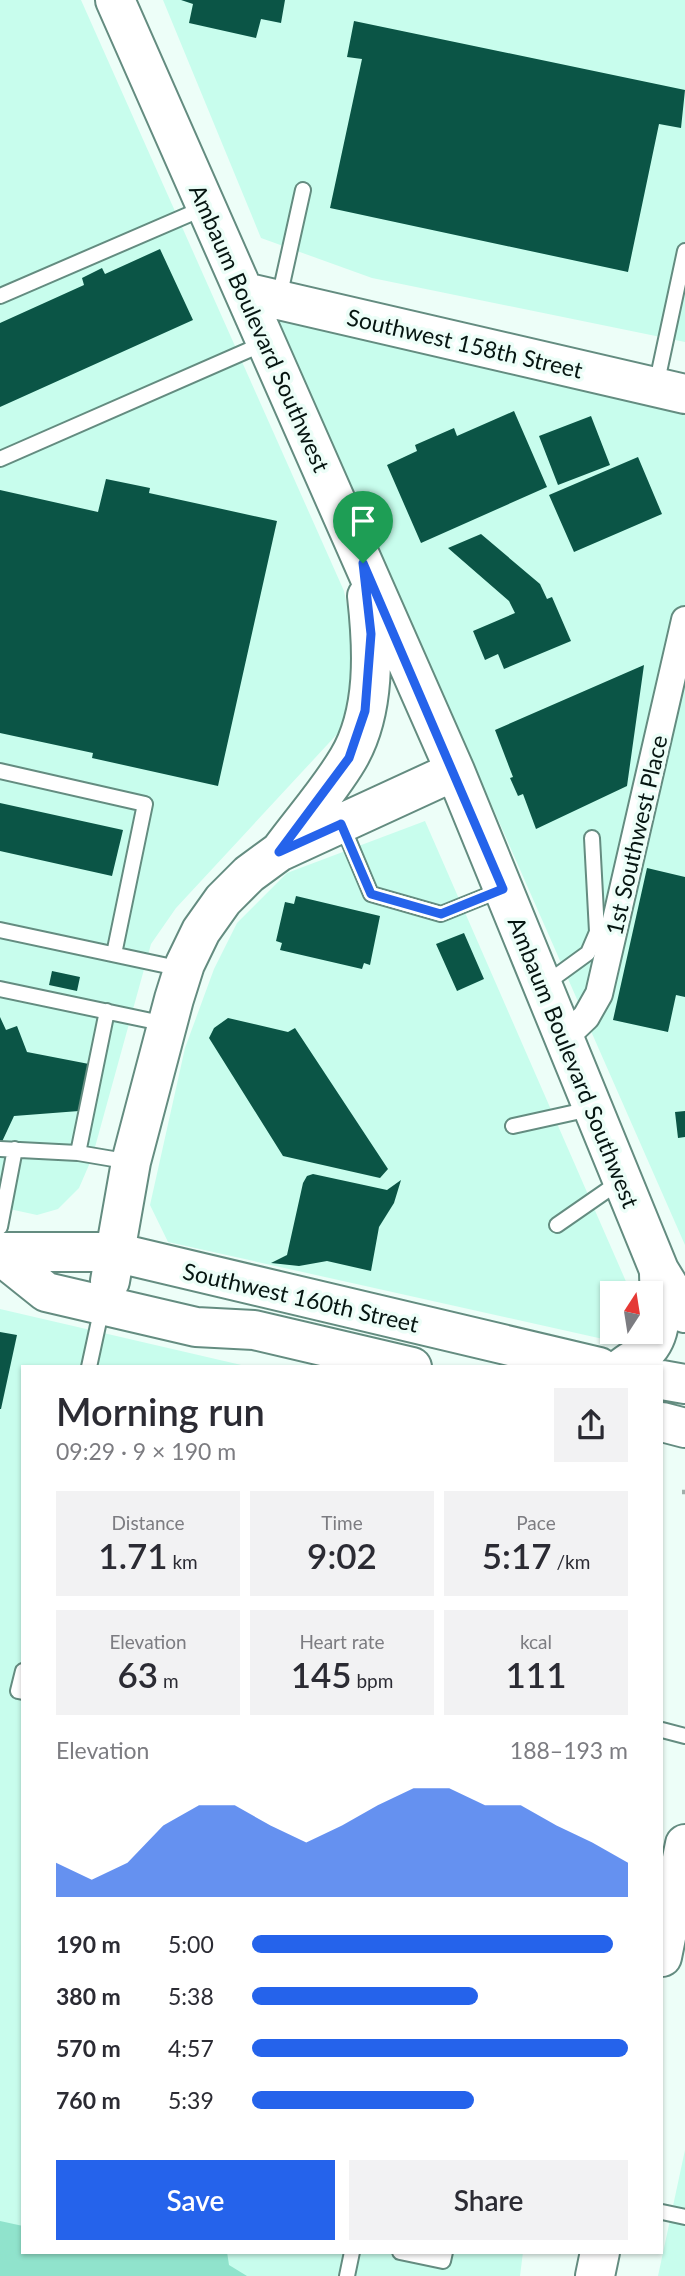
<!DOCTYPE html>
<meta charset="utf-8">
<style>
:root{--surface:#fff;--page:#f2f2f3;--text:#2b2b33;--muted:#7c7c81;--accent:#2563eb}
body{margin:0;font-family:Lato,sans-serif;background:var(--page);color:var(--text);height:100vh;display:flex;flex-direction:column;font-size:26px;white-space:nowrap}
*{box-sizing:border-box;margin:0}
p{font-size:23px;color:var(--muted)}
.icon{flex:none;width:38px;height:38px;fill:none;stroke:currentColor;stroke-width:2;stroke-linecap:round;stroke-linejoin:round}
.map{position:relative;flex:1;overflow:hidden}
.drawer{position:absolute;left:21px;top:1365px;width:642px;height:889px;display:flex;flex-direction:column;background:var(--surface);border-radius:0px;box-shadow:0 2px 5px #0004}
.drawer>*{flex:none}
.needle{width:46px;rotate:12deg}
.buttons{position:absolute;left:600px;top:1281px;display:grid;gap:14px}
.buttons a{display:grid;place-items:center;width:63px;height:63px;border-radius:0px;background:var(--surface);box-shadow:0 2px 5px #0004;font-size:35px}
.pin{position:absolute;display:grid;place-items:center;width:60px;height:60px;color:#fff;margin:-72px -30px;border-radius:50% 50% 50% 0;rotate:-45deg;box-shadow:0 0 7px #0007}
.pin .icon{rotate:45deg}
.round{display:grid;place-items:center;flex:none;width:74px;height:74px;border-radius:0px;background:var(--page)}
.summary{display:flex;align-items:center;justify-content:space-between;height:119px;padding:0 35px}
h1{font-size:38px;font-weight:600;line-height:52px}
.metrics{display:grid;grid-template-columns:repeat(3,1fr);gap:10px;height:119px;padding:7px 35px}
.metrics div{display:grid;align-content:center;border-radius:0px;background:var(--page);text-align:center}
.metrics b{font-size:35px;font-weight:600}
.metrics small{font-size:19px;font-weight:400}
.metrics p{font-size:19px}
.chart{height:196px;padding:14px 35px}
.chart p{display:flex;justify-content:space-between}
.chart svg{width:100%;height:126px;margin-top:7px;fill:var(--accent);opacity:.7}
.cta{display:flex;gap:14px;margin-top:auto;padding:14px 35px}
.cta a{flex:1;height:80px;border-radius:0px;background:var(--accent);color:#fff;font-size:28px;font-weight:600;line-height:80px;text-align:center}
.cta a+a{background:var(--page);color:var(--text)}
ul{padding:0 35px;list-style:none;font-size:23px}
li{display:grid;grid-template-columns:112px 84px 1fr;align-items:center;height:52px}
li i{height:18px;border-radius:9px;background:var(--accent)}
.map>svg:first-child{display:block}
</style>
<div class="map">
<svg width="685" height="2276" viewBox="0 0 685 2276">
<rect width="100%" height="100%" fill="#edfef8"/>
<path fill="#c8fded" d="M0,0H81L344,591L354,638L356,695L340,731L176,908L151,944L92,1158L79,1188L58,1209L37,1215L0,1207Z
M163,0H685V342L372,278L261,238Z
M278,319L685,412V1245Z
M425,821L631,1293H612V1332H619L603,1339L168,1242L150,1205L185,1048L214,969L237,923L287,873Z
M0,1309L250,1367H23V2252H523L520,2276H10L0,2274Z
M685,2150V2276H658Z"/>
<path fill="#90e3cc" d="M0,2221L23,2226V2252H227L229,2265L247,2276H0Z"/>
<path fill="#0b5546" d="M181,0H285L281,23L261,19L256,38L189,23L193,4Z
M354,21L685,90L681,128L659,124L628,272L330,208L362,59L347,57Z
M160,249L193,320L0,407V323L84,285L82,278L102,268L105,274Z
M514,411L547,487L421,543L387,465L417,451L415,445L454,428L457,436Z
M591,416L610,465L558,485L539,436Z
M638,457L662,514L574,552L549,495Z
M106,479L150,488L149,493L277,521L218,786L92,758L93,753L0,733V490L98,512Z
M481,534L540,584L547,599L552,597L571,641L504,669L498,654L485,660L473,631L515,613L509,601L448,548Z
M644,665L627,786L536,829L523,794L518,796L510,778L513,777L495,730Z
M0,803L123,830L112,876L0,851Z
M647,868L685,877V997L676,995L668,1032L613,1020Z
M296,896L380,916L370,965L364,963L362,969L280,950L282,943L276,941L285,902L294,904Z
M464,933L484,979L457,991L436,944Z
M52,971L80,977L77,991L49,985Z
M0,1017L6,1030L17,1026L27,1052L89,1064L79,1111L14,1116L0,1146Z
M228,1018L288,1032L295,1028L388,1169L380,1178L283,1156L209,1038L214,1028Z
M685,1111V1137L678,1138L675,1112Z
M313,1174L387,1190L401,1180L394,1203L379,1227L371,1271L327,1261L299,1266L271,1263L287,1255L303,1183L307,1176Z
M0,1332L17,1335L1,1409H0Z"/>
<g fill="none" stroke-linecap="round" stroke-linejoin="round">
<defs>
<path id="lane" d="M0,296L204,208
M279,298L303,190
M656,386L685,251
M0,459L265,343
M0,771L145,804L114,954
M342,825L371,894L441,914L503,889
M0,930L182,969
M544,985L588,953L597,932L592,838
M0,989L166,1024
M513,1126L590,1109
M0,1149L78,1153L131,1162
M78,1153L107,1011
M557,1225L622,1180
M0,1227L15,1149
M89,1367L102,1307
M23,1671L18,1691L23,1692
M662,1730L685,1736
M662,2212L685,2217
M400,2252L443,2261L445,2252
M347,2276L352,2252"/>
<path id="street" d="M564,1038L586,1017L599,994L685,620"/>
<path id="secondary" d="M115,0L455,771L659,1270L685,1313
M244,292L685,394
M281,850C303,820 329,791 348,759C376,712 373,649 367,596
M0,1252H114L599,1367
M0,1255L46,1292L196,1327L254,1330L412,1367
M110,1281L131,1162L174,999L185,964L201,931L223,900L249,874L279,852L455,771
M623,1367C630,1361 639,1357 646,1351C666,1332 659,1297 659,1272
M662,1380L685,1384
M662,1422L685,1428
M662,1957L685,1844
M595,2276L600,2252"/>
</defs>
<use href="#lane" stroke="#648c80" stroke-width="18"/>
<use href="#street" stroke="#648c80" stroke-width="30"/>
<use href="#secondary" stroke="#648c80" stroke-width="42"/>
<path stroke="#9fafaa" stroke-width="4.5" stroke-dasharray="3.5 5" stroke-linecap="butt" d="M682,1492H685"/>
<use href="#lane" stroke="#fff" stroke-width="14"/>
<use href="#street" stroke="#fff" stroke-width="26"/>
<use href="#secondary" stroke="#fff" stroke-width="38"/>
</g>
<g fill="none" stroke-linecap="round" stroke-linejoin="round">
<defs>
<path id="route" d="M363,563L503,889L441,914L371,894L341,824L279,852L349,758L365,711L371,634Z"/>
</defs>
<use href="#route" stroke="#fff" stroke-width="14"/>
<use href="#route" stroke="#2563eb" stroke-width="9"/>
</g>
<g text-anchor="middle" dominant-baseline="central" stroke-width="7" stroke-linejoin="round" paint-order="stroke">
<g font-size="23" fill="#061511" stroke="#edfef8">
<text transform="translate(260 328) rotate(66)">Ambaum Boulevard Southwest</text>
<text transform="translate(465 343) rotate(13)">Southwest 158th Street</text>
<text transform="translate(636 835) rotate(-77)">1st Southwest Place</text>
<text transform="translate(574 1062) rotate(68)">Ambaum Boulevard Southwest</text>
<text transform="translate(301 1297) rotate(13)">Southwest 160th Street</text>
</g>
</g>
</svg>
<div class="buttons">
<a><svg class="needle" viewBox="-14 -14 28 28"><path d="M0-13l5 13h-10z" fill="#e53935"/><path d="M0 13l5-13h-10z" fill="#7c7c81"/></svg></a>
</div>
<div class="pin" style="left:363px;top:563px;background:#1e9e55"><svg class="icon" aria-label="arrive" viewBox="0 0 24 24"><path d="M6 21V4h12l-3 4 3 4H6"/></svg></div>
<section class="drawer">
<div class="summary"><div><h1>Morning run</h1><p>09:29 · 9 × 190 m</p></div><a class="round"><svg class="icon" aria-label="share" viewBox="0 0 24 24"><path d="M12 15V3M7 8l5-5 5 5M5 13v7h14v-7"/></svg></a></div>
<div class="metrics">
<div><p>Distance</p><b>1.71<small> km</small></b></div>
<div><p>Time</p><b>9:02</b></div>
<div><p>Pace</p><b>5:17<small> /km</small></b></div>
</div>
<div class="metrics">
<div><p>Elevation</p><b>63<small> m</small></b></div>
<div><p>Heart rate</p><b>145<small> bpm</small></b></div>
<div><p>kcal</p><b>111</b></div>
</div>
<div class="chart"><p><span>Elevation</span>188–193 m</p>
<svg viewBox="0 0 160 44" preserveAspectRatio="none"><path d="M0 44V32L10 38L20 32L30 19L40 12L50 12L60 19L70 25L80 19L90 12L100 6L110 6L120 12L130 12L140 19L150 25L160 32V44z"/></svg>
</div>
<ul>
<li><b>190 m</b>5:00<i style="width:96%"></i></li>
<li><b>380 m</b>5:38<i style="width:60%"></i></li>
<li><b>570 m</b>4:57<i style="width:100%"></i></li>
<li><b>760 m</b>5:39<i style="width:59%"></i></li>
</ul>
<div class="cta"><a>Save</a><a>Share</a></div>
</section>
</div>
